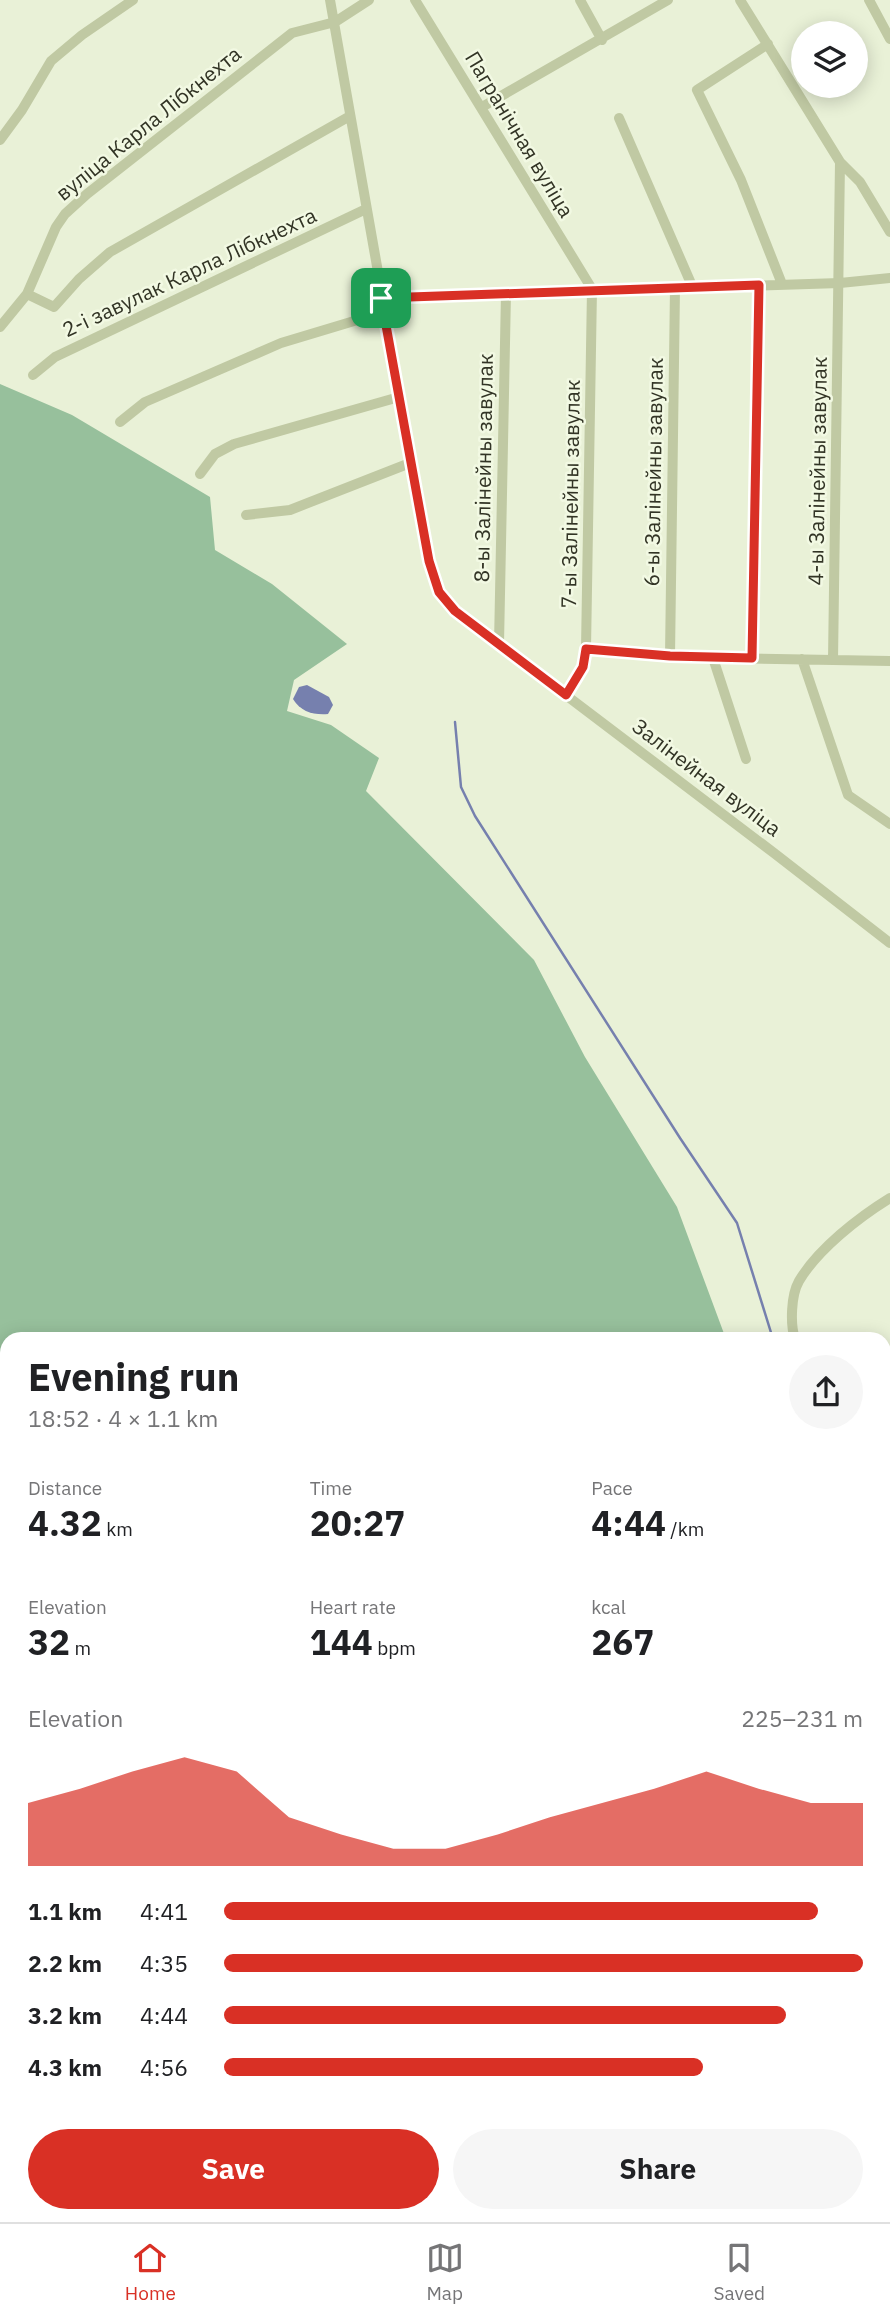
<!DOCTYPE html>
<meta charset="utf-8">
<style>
:root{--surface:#fff;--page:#f6f6f6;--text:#202124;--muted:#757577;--line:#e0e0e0;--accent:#d93025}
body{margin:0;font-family:"IBM Plex Sans",sans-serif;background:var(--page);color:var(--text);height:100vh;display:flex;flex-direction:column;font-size:26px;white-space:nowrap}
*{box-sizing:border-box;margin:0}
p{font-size:23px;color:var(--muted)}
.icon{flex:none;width:38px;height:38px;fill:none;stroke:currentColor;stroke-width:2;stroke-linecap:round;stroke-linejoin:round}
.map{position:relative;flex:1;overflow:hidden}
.side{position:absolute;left:0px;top:1332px;width:891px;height:891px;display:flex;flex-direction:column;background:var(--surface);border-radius:21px 21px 0 0;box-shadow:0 4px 18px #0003}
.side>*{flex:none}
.controls{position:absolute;left:791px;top:21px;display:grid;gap:14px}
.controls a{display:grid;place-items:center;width:77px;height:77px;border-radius:50%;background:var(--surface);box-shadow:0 4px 18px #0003;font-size:35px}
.pin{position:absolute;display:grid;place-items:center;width:60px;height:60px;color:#fff;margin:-30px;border-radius:14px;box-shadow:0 4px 10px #0006}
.round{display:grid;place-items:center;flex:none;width:74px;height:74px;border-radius:37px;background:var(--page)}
.overview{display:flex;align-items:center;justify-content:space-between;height:119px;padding:0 28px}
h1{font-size:38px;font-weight:800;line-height:52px}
.metrics{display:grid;grid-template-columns:repeat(3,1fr);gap:10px;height:119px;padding:7px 28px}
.metrics div{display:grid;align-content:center}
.metrics b{font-size:35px;font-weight:800}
.metrics small{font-size:19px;font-weight:400}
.metrics p{font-size:19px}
.chart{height:196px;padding:14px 28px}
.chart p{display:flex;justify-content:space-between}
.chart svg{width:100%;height:126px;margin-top:7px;fill:var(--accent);opacity:.7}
.action{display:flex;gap:14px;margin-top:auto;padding:14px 28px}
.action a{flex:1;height:80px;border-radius:42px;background:var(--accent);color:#fff;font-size:28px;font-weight:800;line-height:80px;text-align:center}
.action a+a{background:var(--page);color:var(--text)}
ul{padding:0 28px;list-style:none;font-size:23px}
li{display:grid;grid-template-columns:112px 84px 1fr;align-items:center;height:52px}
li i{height:18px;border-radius:9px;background:var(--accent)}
.menu{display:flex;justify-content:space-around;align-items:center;height:98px;border-top:2px solid var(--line);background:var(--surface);font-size:19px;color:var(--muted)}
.menu a{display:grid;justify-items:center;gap:4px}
.menu .current{color:var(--accent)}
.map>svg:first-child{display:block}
</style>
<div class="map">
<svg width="890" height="2222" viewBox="0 0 890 2222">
<rect width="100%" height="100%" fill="#e9f1d7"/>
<path fill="#97c09c" d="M0,384L72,415L210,497L215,550L272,584L347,644L294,680L287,711L331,725L379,758L366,791L534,960L585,1057L677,1207L726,1339H7V1683L0,1690Z"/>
<path fill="#7680ae" d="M307,685L329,697L333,705L328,714C313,715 301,712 293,699L299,687Z"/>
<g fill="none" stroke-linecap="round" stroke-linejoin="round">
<path stroke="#7680ae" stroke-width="2.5" d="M455,722L461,787L475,816L680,1138L737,1223L773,1339
M884,1690L890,1709"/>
<path stroke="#7680ae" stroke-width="16" d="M0,2172L7,2166
M289,2216L293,2222
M555,2216L559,2221L569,2216
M706,2216L712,2222"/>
<path stroke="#c0c9a3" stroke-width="10" d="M330,0L429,561L439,592L455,611L774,853L890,943
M415,0L592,289L586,649L583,667L567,695
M580,0L602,40
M740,0L840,162L833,660
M869,0L890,39
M768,44L697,90L741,180L782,284
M482,107L668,0
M619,118L693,288
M0,140L22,110L51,61L82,35L133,0
M840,162L860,182L890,232
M27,294L54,307L79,279L110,252L350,116
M381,298L840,283L890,278
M0,327L27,294L56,227L65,214L87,194L292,33L335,22L369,0
M33,375L55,357L366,209
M120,422L145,402L281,343L384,312
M200,474L215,454L234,444L399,397
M246,515L290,510L410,463
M499,644L506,293
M586,649L713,658L890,661
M670,656L675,288
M713,658L746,759
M752,658L759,285
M802,659L848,795L890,824
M795,1339C790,1324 791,1295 799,1281C818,1249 859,1217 890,1198
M884,1500L890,1499
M884,1613L890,1633
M884,1865L890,1864
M0,1977L7,1976"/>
</g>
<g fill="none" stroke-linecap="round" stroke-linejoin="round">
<defs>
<path id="route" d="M759,285L752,658L670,656L586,649L583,667L566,695L455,611L439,592L429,561L381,298Z"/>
</defs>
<use href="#route" stroke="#fff" stroke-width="14"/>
<use href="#route" stroke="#d93025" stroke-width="9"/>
</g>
<g text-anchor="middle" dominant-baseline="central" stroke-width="5" stroke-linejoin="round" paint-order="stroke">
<g font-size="21" fill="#323425" stroke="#f2f9e3">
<text transform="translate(148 123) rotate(-39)">вуліца Карла Лібкнехта</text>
<text transform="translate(520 134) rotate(59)">Пагранічная вуліца</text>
<text transform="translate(189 272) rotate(-25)">2-і завулак Карла Лібкнехта</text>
<text transform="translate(483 468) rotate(-89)">8-ы Залінейны завулак</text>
<text transform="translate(817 471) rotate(-89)">4-ы Залінейны завулак</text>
<text transform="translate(653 472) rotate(-89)">6-ы Залінейны завулак</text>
<text transform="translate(570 494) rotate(-89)">7-ы Залінейны завулак</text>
<text transform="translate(707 777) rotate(37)">Залінейная вуліца</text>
</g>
</g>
</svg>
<div class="controls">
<a><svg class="icon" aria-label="layers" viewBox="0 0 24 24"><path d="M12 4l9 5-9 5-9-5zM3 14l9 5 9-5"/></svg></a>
</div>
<div class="pin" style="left:381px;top:298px;background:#1e9e55"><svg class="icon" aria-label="arrive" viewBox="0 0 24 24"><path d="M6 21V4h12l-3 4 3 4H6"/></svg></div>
<section class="side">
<div class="overview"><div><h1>Evening run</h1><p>18:52 · 4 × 1.1 km</p></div><a class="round"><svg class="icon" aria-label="share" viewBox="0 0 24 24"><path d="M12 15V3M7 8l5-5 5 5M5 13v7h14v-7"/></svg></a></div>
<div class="metrics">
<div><p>Distance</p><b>4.32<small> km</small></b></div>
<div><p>Time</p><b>20:27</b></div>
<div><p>Pace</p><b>4:44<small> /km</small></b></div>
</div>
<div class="metrics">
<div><p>Elevation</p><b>32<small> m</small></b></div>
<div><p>Heart rate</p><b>144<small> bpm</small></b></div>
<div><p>kcal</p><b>267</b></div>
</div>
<div class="chart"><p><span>Elevation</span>225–231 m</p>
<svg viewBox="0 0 160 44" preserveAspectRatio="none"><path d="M0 44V22L10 17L20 11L30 6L40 11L50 27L60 33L70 38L80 38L90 33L100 27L110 22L120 17L130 11L140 17L150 22L160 22V44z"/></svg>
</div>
<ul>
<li><b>1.1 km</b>4:41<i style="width:93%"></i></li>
<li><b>2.2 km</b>4:35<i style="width:100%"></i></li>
<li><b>3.2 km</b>4:44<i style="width:88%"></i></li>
<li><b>4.3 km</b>4:56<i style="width:75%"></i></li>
</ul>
<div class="action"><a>Save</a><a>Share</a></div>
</section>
</div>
<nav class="menu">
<a class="current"><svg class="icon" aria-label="home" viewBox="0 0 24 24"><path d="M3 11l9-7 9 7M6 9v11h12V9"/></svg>Home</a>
<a><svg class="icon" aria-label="map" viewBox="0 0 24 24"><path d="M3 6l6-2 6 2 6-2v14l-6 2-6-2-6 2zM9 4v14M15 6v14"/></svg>Map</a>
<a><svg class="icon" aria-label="saved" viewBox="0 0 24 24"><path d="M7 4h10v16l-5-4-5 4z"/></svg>Saved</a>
</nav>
